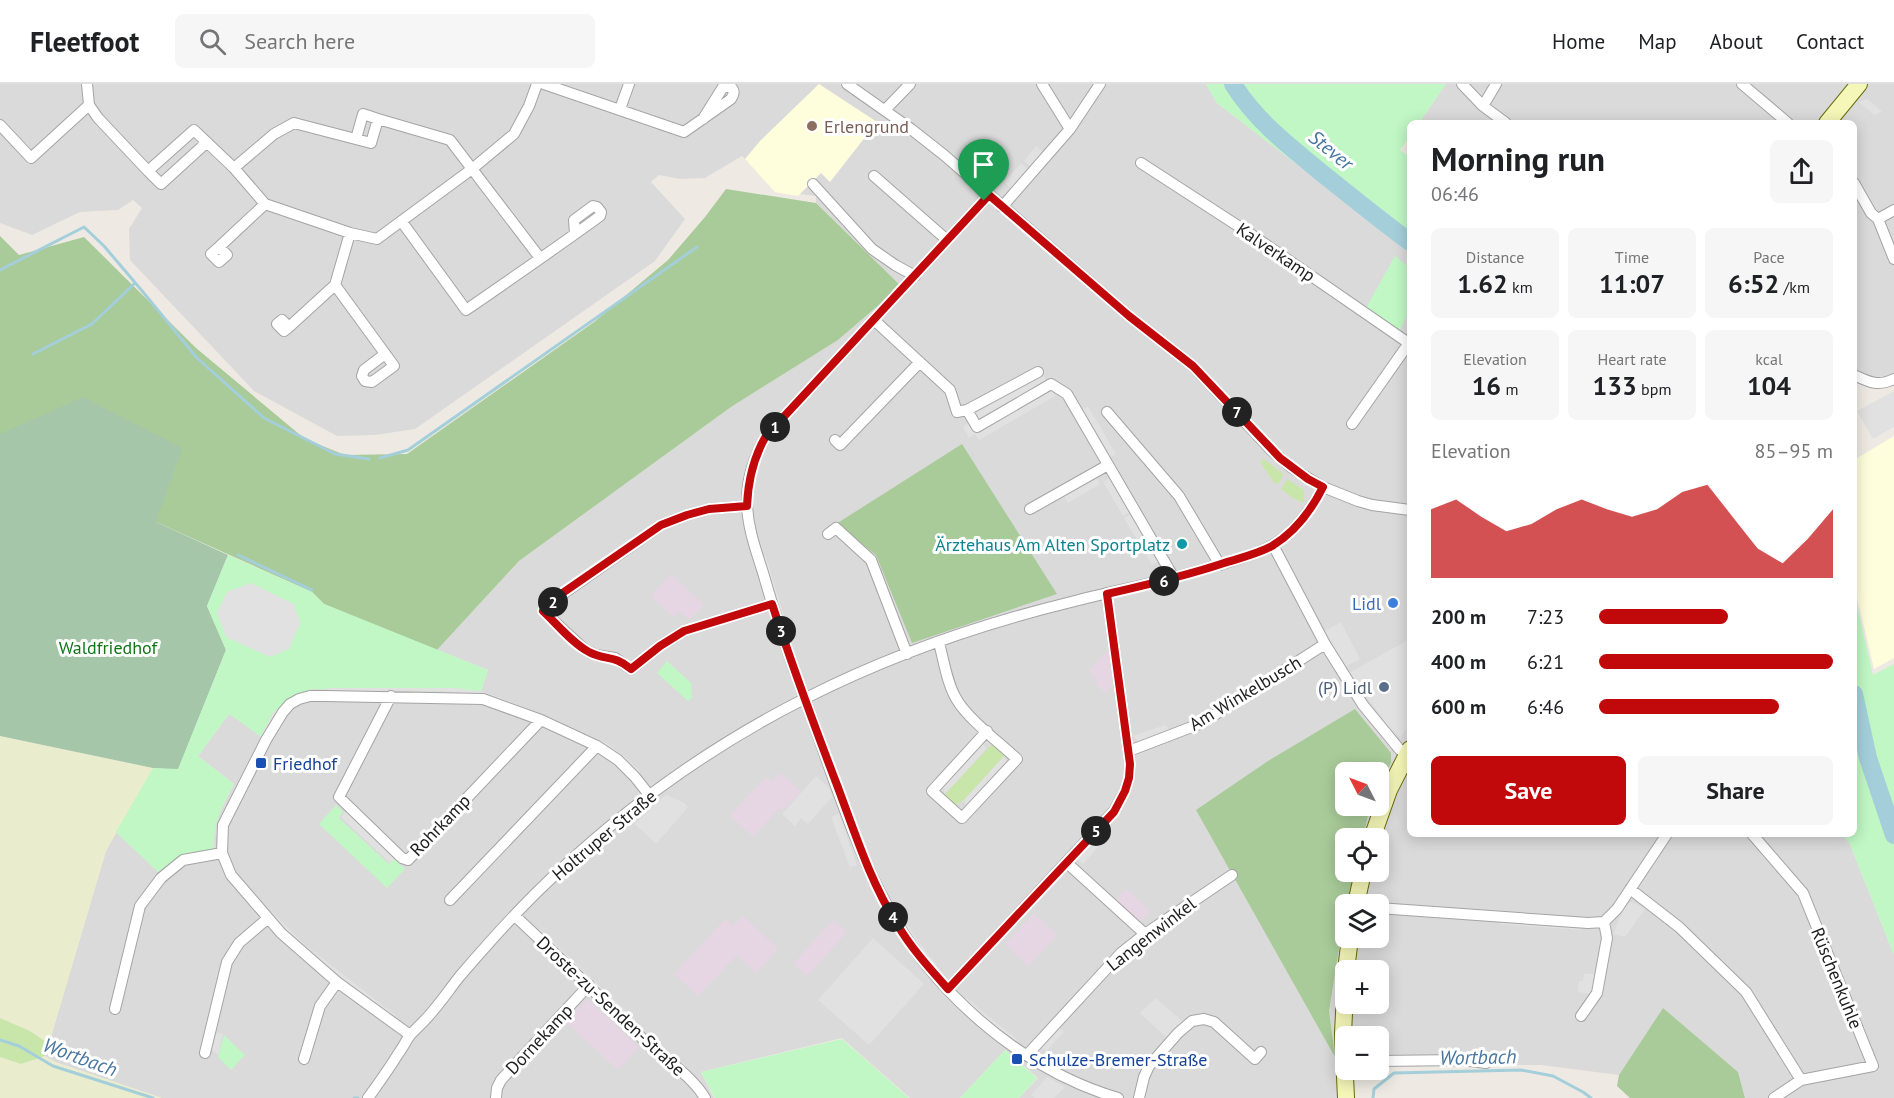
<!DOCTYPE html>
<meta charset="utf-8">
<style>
:root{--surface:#fff;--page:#f6f6f6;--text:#202124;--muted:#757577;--line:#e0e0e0;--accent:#c1080b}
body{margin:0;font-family:"PT Sans",sans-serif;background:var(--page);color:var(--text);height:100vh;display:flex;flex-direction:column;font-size:22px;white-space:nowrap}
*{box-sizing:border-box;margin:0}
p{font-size:20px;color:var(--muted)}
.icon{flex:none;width:33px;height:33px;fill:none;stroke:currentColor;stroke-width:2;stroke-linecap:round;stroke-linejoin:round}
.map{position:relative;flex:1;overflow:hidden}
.drawer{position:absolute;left:1407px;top:36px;width:450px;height:717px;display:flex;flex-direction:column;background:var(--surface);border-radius:9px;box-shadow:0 3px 15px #0003}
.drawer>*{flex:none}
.needle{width:39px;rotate:312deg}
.controls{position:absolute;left:1335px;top:678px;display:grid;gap:12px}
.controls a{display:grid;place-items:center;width:54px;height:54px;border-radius:9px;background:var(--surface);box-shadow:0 3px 15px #0003;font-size:30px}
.pin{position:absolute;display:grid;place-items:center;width:51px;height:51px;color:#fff;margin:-62px -26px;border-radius:50% 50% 50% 0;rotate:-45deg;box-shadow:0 0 6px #0007}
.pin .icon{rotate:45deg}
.km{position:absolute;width:30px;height:30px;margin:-15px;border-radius:50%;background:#222;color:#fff;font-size:16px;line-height:30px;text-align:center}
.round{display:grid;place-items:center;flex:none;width:63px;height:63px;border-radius:9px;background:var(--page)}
.overview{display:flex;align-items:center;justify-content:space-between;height:102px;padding:0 24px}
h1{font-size:33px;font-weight:800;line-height:45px}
.figures{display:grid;grid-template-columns:repeat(3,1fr);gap:9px;height:102px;padding:6px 24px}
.figures div{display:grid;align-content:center;border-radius:9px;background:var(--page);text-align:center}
.figures b{font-size:26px;font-weight:800}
.figures small{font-size:16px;font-weight:400}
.figures p{font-size:16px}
.chart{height:168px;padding:12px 24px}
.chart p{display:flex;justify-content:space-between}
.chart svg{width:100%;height:108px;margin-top:6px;fill:var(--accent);opacity:.7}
.cta{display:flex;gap:12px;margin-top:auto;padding:12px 24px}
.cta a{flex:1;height:69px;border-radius:9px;background:var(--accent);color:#fff;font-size:24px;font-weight:800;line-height:69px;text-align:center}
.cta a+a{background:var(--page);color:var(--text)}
ul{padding:0 24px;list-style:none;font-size:20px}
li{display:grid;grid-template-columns:96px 72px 1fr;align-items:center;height:45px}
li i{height:15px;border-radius:8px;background:var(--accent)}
header{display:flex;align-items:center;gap:36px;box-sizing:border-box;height:84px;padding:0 30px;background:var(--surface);border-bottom:2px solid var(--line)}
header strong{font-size:28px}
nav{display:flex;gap:33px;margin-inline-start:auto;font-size:21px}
.search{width:420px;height:54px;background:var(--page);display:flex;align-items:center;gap:15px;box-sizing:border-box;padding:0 21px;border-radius:9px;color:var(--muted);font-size:22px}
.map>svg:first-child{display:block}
</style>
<header>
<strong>Fleetfoot</strong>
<div class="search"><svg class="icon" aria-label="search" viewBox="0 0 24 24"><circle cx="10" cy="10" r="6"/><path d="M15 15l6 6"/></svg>Search here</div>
<nav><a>Home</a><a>Map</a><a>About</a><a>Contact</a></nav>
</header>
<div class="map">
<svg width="1894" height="1014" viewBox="0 0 1894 1014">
<rect width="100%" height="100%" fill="#eeeae3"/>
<path fill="#dbdada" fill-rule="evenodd" d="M0,0H1206L1217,19L1410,167V750H1842L1849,758L1894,871V1014H1745L1738,988L1663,925L1619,991L1541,981L1379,982L1378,952H1346L1344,1014H1019L1038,994L1005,966L960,1014H910L842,954L701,988L714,1014H162L55,978L45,972L106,767L116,748L158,787L175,774L190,769L213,766L215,743L218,732L234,700L198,672L229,630L287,615L312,605L481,607L488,586L437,566L519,477L731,323L838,256L901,202L816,119V112L775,107L742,72L705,94L680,95L659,91L651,98L685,135L655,177L415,345L375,351L337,352L254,307L130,176L129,145L142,124L133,116L118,126L80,128L32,151L0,139ZM1346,688H1378V722H1346ZM1346,754H1378V788H1346ZM1346,820H1378V854H1346ZM1346,886H1378V920H1346Z
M1446,0H1852L1821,39H1419Z
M1862,0H1894V291L1871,294L1854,287V39H1832Z"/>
<path fill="#e6d5e3" d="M671,490L704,521L689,536L679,527L673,533L651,512Z
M1110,564L1115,599L1105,609L1095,599L1098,596L1089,587Z
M781,689L801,708L783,727L779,724L753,753L730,731L766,693L772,698Z
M1127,805L1150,827L1139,841L1114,818Z
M1034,829L1057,851L1028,882L1005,860Z
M743,832L778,865L756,889L737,871L698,912L674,890L725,835L733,842Z
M833,836L847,848L807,892L794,879Z
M587,915L639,963L618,986L566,938Z"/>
<path fill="#fefddc" d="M819,0L877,38L830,98L821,89L798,112L775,108L745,75L760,57Z
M1894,352V574L1874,585L1854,501V376Z"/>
<path fill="#eaecce" d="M0,652L153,684L106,767L49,960L30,947L0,934Z
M45,972L55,978L162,1014H0V973L21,980Z"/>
<path fill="#c9e6aa" d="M1264,375L1283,390L1280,398L1275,400L1260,378Z
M1287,395L1304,406V419L1293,414L1281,405Z
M994,658L1007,670L964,716L954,722L944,713L945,710Z
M0,934L30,947L49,960L45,972L21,980L0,973Z"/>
<path fill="#a9cb99" d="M726,105L816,119L901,202L838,256L731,323L519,477L437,566L324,520L312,508L156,438L0,389V152L19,171L84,153L196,264L305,355L345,371L407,370L594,238L668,176L705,133Z
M962,360L1057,510L912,559L876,471L836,440Z
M1355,625L1391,669V679L1379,701L1378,688H1346V722H1370L1363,754H1346V788H1354L1347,820H1346L1329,927L1335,973L1196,726L1268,677Z
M1663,924L1738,988L1745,1014H1630L1617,1002L1619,991Z"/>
<path fill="#a5c6a9" d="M83,313L182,364L156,438L228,471L207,522L226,566L178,686L153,684L0,652V350Z"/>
<path fill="#c0f7c4" d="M1206,0H1446L1419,39H1410V52L1400,66L1410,73V167L1217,19Z
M1395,172L1410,184V225L1400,246L1366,224Z
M228,471L312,508L324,520L488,586L481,607L312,605L287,616L263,654L229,630L198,672L234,700C220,727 215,736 213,766C187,769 179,771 158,788L116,748L153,684L178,685L226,566L207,522Z
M1854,509L1873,591L1894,580V871L1849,758L1842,750H1854Z
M667,577L691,599L692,613L688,617L657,589Z
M336,721L343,728L339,734L389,780L394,775L405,785L387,804L319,740Z
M224,951L245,971L231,986L218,973Z
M842,955L909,1014H715L701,988Z
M1005,966L1037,994L1019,1014H960Z"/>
<path fill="#e1e1e1" d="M1867,15L1875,21L1882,28L1874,31L1859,18Z
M1036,62L1043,68L1030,82L1024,77Z
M1021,79L1028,85L1011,104L1004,98Z
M1043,291L1055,312L979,356L975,350L969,354L963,343L969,339L966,335Z
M1894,307V343L1873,355L1857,327Z
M1088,322L1116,370L1109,374L1081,326Z
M1096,393L1100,400L1068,419L1064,412Z
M1109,394L1129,429L1123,432L1103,398Z
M1131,430L1159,477L1152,481L1124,434Z
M762,472L766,473L786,538L784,540Z
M251,499L294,520L300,539L289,565L270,573L226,553L217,529L227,508Z
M1341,538L1360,575L1345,583L1325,547Z
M1410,555V638L1401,654L1389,643L1349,589Z
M329,604H455L484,608L552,634L606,659L624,672L640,687V691L613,666L601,660L473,610L434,606L326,607Z
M279,625L218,752L215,748L220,733L263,648L274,627Z
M1165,641L1171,647L1139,658L1133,652Z
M982,658L986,665L945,710L942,701Z
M1004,672L1007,680L966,724L964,716Z
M816,692L829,704L832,713L808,740L801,734L795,742L782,730Z
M666,711L683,718L688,723L656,760L635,740Z
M346,727L395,774L390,779L341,733Z
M839,730L857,781L850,783L831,733Z
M1093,756L1099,762L1083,780L1076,774Z
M1632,818L1645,825L1625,853L1613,850L1626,820Z
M897,825L923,864L937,881L936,884L921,867L894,826Z
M272,828L305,861L395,931L394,934L301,861L270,829Z
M1500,837L1581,843V846L1500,840Z
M540,845L633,934L632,937L538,848Z
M873,854L924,900L869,961L818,916Z
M1584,890H1595L1591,910L1578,908L1579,897H1583Z
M967,914L984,929L1017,955L1016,958L978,928L965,916Z
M1156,914L1184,939L1168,955L1140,929Z
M1058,942L1064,948L1046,967L1040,962Z
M223,949L218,971L212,966L215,950Z
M1047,993L1065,1003L1054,1014H1035L1031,1011Z"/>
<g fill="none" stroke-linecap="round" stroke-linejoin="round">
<path stroke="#a4cfda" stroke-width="3" d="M0,186L84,143L104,162L143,208L197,274L264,334L335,370L369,375
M33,270L92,240L135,199
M380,374L408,366L697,163
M238,471L312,506
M0,956L19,962L53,982L153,1014
M354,1014H358
M1373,1014L1374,1005L1394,989L1521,986L1553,992L1583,1008L1591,1014"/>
<path stroke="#a4cfda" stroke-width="18" d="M1233,0C1256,37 1290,63 1323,90C1352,113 1380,136 1410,158
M1854,610L1868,674L1894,751"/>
<defs>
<path id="street" d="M87,0L89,21L98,34L148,87
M544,0L684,48L731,15C734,10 735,7 731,3H723L703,35
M847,0L911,45L944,71L1129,232L1193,282L1271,366L1292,384L1323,403L1358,417L1372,421L1410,426
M1042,0L1070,45
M1462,0L1483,22L1506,39
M1742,0L1788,39
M1483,22L1496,0
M620,25L629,0
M885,26L910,0
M378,35L450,56L540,174
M0,41L31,74L89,21
M206,59L161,100L148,87L194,46L234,84L265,120L350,149L377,155L472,85L514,50L529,22L537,0
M1141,79L1252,151L1410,260
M234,84L274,50L294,39L371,59L378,35L363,30L356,55
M874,92L947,156
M1854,99L1871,129L1878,135L1894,175
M813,100L872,165L895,181L915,192
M989,111L766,352C754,373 746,397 747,421C748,446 757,469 764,492C775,531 788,569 802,607C837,700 864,804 927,882C976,942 1043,992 1118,1014
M1002,123L1070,45L1100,0
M1878,135L1894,126
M402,138L466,226C511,195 556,164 600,132L601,128L597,123L593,122L574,136L575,150
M219,163L227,171L219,178L211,170L219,163L265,120
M335,201L394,282L372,298L365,297L362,292L364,286L385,270
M874,236L950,306L957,328L967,326L1038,288
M289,243L282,236L277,240L284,247L289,243L335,201L350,149
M1854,291C1869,298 1878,303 1894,295
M967,326L977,343L1051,300L1067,310L1174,494
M1107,328L1179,412L1220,481
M1352,340L1409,259
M835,356L840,361L920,278
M747,422L709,425L687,431L661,441L564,509L543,527L585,566L596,571L615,574L631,585L660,562L684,547L772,520
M1030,425L1108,381
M828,450L836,444L871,476L907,570
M1273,461L1325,560L1363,621L1400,666L1407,671
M939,559C944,577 947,600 957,616C968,635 1000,659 1017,675L962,734L932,707L987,647
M391,612L339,713L402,774L408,776L541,636
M1129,667L1202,639L1325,560
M1752,750L1803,809L1873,982L1801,996L1774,1014
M1066,778L1145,850
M1630,805L1679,843L1746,908L1801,996
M450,816L597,662
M1378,824L1588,839L1604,838L1617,825L1667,750
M515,832C559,873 602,915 645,957C664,974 692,992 705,1014
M948,905L1114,727L1125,707L1129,694L1130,680L1107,510
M115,925L140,822L161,794L183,776L222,769
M1581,932L1597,909L1607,854L1604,838
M410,951L337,898L281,849L231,791L222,769L223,741L266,656L283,628L290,620L299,615L310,612H325L483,615L541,636L597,662L618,676L635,693L650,712
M205,969L227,878L239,859L267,835
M1027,971L1121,869L1145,850L1232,791
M304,975L320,922L337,898
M1378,977L1462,976L1486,979
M368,1014C378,1000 389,985 398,970C403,964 406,956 411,950C415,946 419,942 423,938C437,924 448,907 460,892C484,864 509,836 535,810C614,732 707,664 806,614C889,572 981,540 1071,518C1117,506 1163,498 1208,484C1229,478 1250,473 1269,463C1293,451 1311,426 1323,403
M496,1014L497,1004L501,996L589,901
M1139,1014L1144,993L1149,982L1178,949L1192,937L1204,935L1214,938L1255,975L1261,968"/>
<path id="secondary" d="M1827,39L1859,0
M1372,754L1389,706L1410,665
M1356,820L1363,788
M1346,886L1350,854
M1346,890L1343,949L1346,1014"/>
</defs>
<use href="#street" stroke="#a4a4a4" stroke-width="12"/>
<use href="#secondary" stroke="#656e09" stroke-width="18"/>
<use href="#street" stroke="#fff" stroke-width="10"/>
<use href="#secondary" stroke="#f5f7b8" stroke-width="16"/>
</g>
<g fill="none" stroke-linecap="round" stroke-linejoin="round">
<defs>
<path id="route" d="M989,111L1129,232L1193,282L1280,374L1308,395L1323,403C1312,425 1295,448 1272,462C1257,470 1240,474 1224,479C1186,492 1146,501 1107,510L1130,680L1129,694L1125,707L1114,728L948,905C930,885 911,864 897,840C870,797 855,749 837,701C814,641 792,581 772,520L684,547L660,562L631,585C613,570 606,577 589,568C573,560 556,539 543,527L564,508L661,441L687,431L709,425L747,422C748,397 753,374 766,352Z"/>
</defs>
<use href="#route" stroke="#fff" stroke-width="12"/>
<use href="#route" stroke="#c1080b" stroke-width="8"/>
</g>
<circle fill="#8d6e63" stroke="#fff" stroke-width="2" cx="812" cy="42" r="6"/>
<circle fill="#0f9aa8" stroke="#fff" stroke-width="2" cx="1182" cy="460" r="6"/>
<circle fill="#3f7fe0" stroke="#fff" stroke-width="2" cx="1393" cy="519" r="6"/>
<circle fill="#5c6f8a" stroke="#fff" stroke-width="2" cx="1384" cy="603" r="6"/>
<g fill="#1a4fb4" stroke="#fff" stroke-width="2">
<rect x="255" y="673" width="12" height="12" rx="3"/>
<rect x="1011" y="969" width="12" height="12" rx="3"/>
</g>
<g text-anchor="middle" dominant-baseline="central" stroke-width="6" stroke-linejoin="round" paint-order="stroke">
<g font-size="18" fill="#785e54" stroke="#fff" text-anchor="start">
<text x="824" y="42">Erlengrund</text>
</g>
<g font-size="18" fill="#1d1d1d" stroke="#fff">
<text transform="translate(1276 168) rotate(34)">Kalverkamp</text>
<text transform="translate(1245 609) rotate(-31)">Am Winkelbusch</text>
<text transform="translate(440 741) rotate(-46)">Rohrkamp</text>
<text transform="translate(604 751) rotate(-40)">Holtruper Straße</text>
<text transform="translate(1151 850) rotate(-38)">Langenwinkel</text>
<text transform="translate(1837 894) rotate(68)">Rüschenkuhle</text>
<text transform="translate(611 922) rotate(43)">Droste-zu-Senden-Straße</text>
<text transform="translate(539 955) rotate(-47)">Dornekamp</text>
</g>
<g font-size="18" fill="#0d838f" stroke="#fff" text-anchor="end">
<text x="1170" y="460">Ärztehaus Am Alten Sportplatz</text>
</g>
<g font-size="18" fill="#366cbe" stroke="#fff" text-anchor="end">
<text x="1381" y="519">Lidl</text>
</g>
<g font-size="18" fill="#0f7616" stroke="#fff">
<text x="108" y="563">Waldfriedhof</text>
</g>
<g font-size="18" fill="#4e5e75" stroke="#fff" text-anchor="end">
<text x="1372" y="603">(P) Lidl</text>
</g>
<g font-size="18" fill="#164399" stroke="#fff" text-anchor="start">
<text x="273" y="679">Friedhof</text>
<text x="1029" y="975">Schulze-Bremer-Straße</text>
</g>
<g font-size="20" font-style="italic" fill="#4a77a0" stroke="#fff">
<text transform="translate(1331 66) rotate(39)">Stever</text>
<text transform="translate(80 973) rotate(20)">Wortbach</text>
<text transform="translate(1478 973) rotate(-1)">Wortbach</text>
</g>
</g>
</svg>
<div class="controls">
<a><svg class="needle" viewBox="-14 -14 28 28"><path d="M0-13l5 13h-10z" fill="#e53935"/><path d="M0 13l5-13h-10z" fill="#757577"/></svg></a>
<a><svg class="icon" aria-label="locate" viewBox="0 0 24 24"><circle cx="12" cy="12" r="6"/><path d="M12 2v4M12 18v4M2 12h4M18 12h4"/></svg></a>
<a><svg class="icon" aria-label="layers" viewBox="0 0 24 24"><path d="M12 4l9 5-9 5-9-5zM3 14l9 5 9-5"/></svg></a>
<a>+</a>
<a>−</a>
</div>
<div class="pin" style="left:984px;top:117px;background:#1e9e55"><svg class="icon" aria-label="arrive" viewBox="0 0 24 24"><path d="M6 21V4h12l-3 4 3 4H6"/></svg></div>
<b class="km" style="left:775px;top:343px">1</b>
<b class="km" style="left:553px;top:518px">2</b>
<b class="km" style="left:781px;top:547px">3</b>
<b class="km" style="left:893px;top:833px">4</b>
<b class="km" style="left:1096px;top:747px">5</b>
<b class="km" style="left:1164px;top:497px">6</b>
<b class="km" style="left:1237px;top:328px">7</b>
<section class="drawer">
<div class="overview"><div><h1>Morning run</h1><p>06:46</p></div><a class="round"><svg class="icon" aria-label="share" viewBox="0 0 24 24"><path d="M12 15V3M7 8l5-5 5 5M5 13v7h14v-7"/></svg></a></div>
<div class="figures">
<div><p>Distance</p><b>1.62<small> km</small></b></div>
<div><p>Time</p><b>11:07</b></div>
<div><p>Pace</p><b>6:52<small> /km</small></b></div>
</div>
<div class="figures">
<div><p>Elevation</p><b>16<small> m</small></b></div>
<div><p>Heart rate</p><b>133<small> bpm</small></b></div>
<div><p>kcal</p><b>104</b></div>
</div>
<div class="chart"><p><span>Elevation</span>85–95 m</p>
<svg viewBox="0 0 160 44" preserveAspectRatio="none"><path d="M0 44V16L10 12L20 19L30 25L40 22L50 16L60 12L70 16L80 19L90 16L100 9L110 6L120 19L130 32L140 38L150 28L160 16V44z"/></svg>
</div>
<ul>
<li><b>200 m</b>7:23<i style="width:55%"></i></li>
<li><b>400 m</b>6:21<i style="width:100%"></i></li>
<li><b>600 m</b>6:46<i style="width:77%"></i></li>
</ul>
<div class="cta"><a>Save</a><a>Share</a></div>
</section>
</div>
